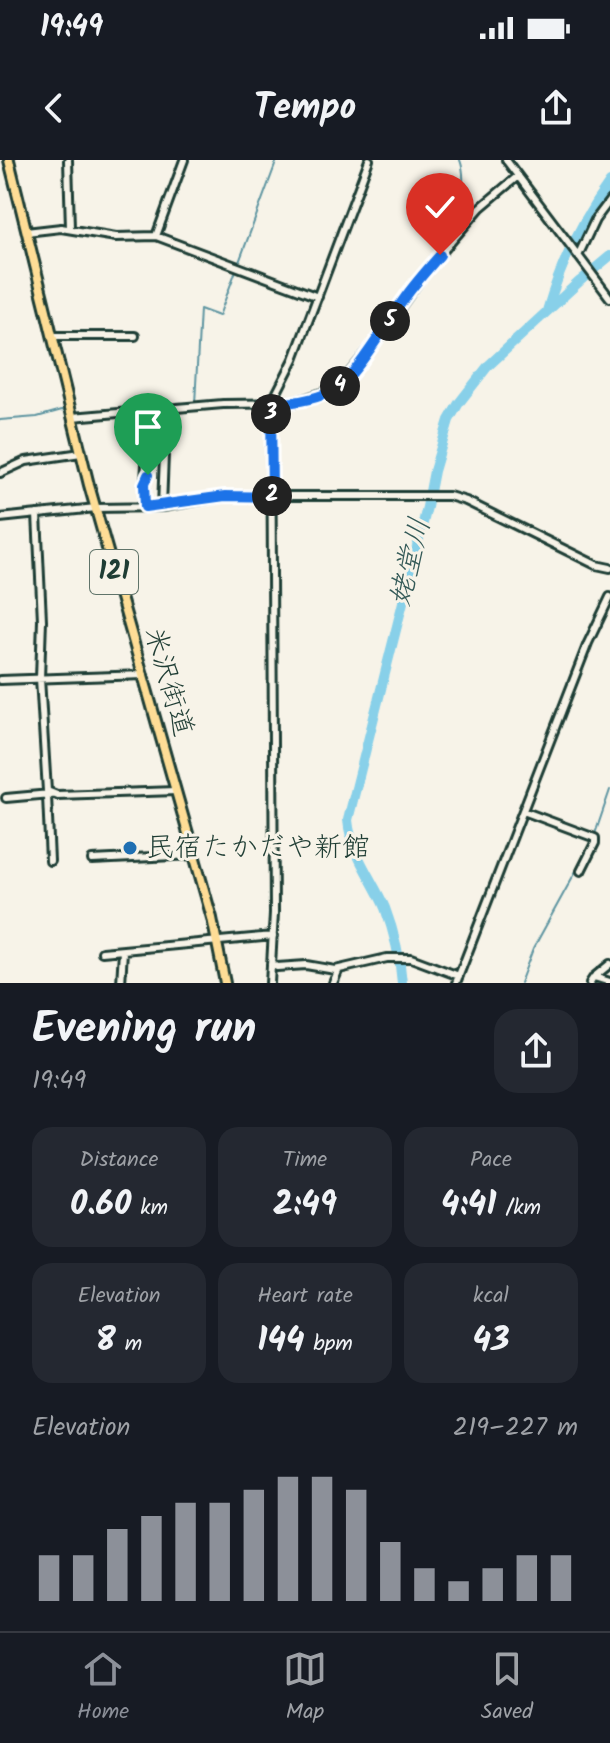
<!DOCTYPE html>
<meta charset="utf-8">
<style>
:root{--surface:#171b24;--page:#242831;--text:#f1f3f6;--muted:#9ea1a6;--line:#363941;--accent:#8c9099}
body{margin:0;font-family:Kalam,"Klee One",sans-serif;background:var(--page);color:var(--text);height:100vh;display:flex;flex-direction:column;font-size:30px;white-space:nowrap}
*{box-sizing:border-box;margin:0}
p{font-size:26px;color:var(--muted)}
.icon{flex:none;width:44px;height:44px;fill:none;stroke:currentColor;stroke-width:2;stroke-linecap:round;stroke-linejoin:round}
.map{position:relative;height:823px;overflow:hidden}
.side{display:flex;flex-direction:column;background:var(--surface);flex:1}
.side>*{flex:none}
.pin{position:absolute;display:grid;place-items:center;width:68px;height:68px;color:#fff;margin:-82px -34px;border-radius:50% 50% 50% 0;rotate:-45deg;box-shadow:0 0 8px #0007}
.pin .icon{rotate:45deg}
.km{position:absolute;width:40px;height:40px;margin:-20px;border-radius:50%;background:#222;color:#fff;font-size:22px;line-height:40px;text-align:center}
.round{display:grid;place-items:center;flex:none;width:84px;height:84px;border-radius:24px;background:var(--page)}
.overview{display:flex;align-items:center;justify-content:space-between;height:136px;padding:0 32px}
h1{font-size:44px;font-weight:600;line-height:60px}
.metrics{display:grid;grid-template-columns:repeat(3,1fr);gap:12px;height:136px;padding:8px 32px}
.metrics div{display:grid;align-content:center;border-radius:20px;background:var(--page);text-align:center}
.metrics b{font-size:34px;font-weight:600}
.metrics small{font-size:22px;font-weight:400}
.metrics p{font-size:22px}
.chart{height:224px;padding:16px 32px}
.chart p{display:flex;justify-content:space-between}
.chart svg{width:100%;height:144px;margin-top:8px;stroke:var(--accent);stroke-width:6}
.status{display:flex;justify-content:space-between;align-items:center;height:56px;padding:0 40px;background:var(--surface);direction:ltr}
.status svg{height:22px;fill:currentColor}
header{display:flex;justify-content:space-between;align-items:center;height:104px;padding:0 32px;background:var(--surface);font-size:36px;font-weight:600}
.tab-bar{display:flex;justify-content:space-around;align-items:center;height:112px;border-top:2px solid var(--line);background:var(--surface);font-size:22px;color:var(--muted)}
.tab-bar a{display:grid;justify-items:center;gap:4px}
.tab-bar .on{color:var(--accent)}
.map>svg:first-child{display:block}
</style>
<div class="status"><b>19:49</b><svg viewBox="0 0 49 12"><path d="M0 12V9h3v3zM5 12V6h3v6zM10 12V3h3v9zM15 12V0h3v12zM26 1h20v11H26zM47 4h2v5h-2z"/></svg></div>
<header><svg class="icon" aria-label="back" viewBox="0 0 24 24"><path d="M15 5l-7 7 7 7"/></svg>Tempo<svg class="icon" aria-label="share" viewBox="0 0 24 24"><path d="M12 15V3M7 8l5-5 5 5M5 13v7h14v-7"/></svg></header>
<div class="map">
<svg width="610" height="823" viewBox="0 0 610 823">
<rect width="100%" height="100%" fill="#f7f3e8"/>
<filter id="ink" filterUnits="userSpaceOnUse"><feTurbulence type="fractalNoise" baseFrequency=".0125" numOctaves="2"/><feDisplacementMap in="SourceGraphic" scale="16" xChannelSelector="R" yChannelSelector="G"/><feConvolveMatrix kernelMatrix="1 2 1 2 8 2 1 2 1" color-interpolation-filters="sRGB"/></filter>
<g filter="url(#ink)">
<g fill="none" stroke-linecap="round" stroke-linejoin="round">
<path stroke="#5e95a1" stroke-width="2" d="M449,79C457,56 469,23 460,0
M425,109L431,96L440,90
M389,159L391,148L401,140L416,120
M195,244L200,149L219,156L277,0
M0,260L37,257L62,250L69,251
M595,674L610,630
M520,823L533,789L593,680"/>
<path stroke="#88d0e9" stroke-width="10" d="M547,151C560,106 582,60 610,22
M402,823C400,797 394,772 385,748C372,718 351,694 348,660L427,347L434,311L449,260L459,243L488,206L580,121L610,96"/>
<defs>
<path id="minor" d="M68,0L70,68
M506,0L610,138
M26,72L61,68L116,77L156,76L318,137
M156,76L184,0
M578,96L595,60L610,40
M52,176H135
M161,250L165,268L162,347
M72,257L223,244L292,243L337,228L377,180L426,111L480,48L518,16
M0,313L26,301L81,293
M145,347C143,323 148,302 146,277
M37,354L42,460L40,518L47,631L57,635L176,631
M0,358L96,348L163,347L225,336H449L466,341L596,405L610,408
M0,520L144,515
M47,636L50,701
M6,638L50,634
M523,651L595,678V683L581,711
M92,700L194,695
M102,792L273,776
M271,804L277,807L306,805L335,810L387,798H411L459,816
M594,817L610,822
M121,823L123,791
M270,823L274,753L271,244L294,199L369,0
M333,823L339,809
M456,823L588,483L610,437
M590,823L594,817L610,804"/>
<path id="highway" d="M9,0L89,325L212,758L225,823"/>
</defs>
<use href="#minor" stroke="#1f3d34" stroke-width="12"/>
<use href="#highway" stroke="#1f3d34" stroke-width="14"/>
<use href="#minor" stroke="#f7f3e8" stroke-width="6"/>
<use href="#highway" stroke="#fedd96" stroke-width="8"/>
</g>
</g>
<g fill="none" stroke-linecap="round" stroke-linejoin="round" filter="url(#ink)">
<defs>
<path id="route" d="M148,315L144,324L145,347L225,336L272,337L271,244C293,243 318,240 337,228C357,214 389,160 404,139C415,123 428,109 440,95"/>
</defs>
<use href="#route" stroke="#fff" stroke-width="16"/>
<use href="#route" stroke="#1a73e8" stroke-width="10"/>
</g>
<circle fill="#1f6fb2" stroke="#f7f3e8" stroke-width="3" cx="130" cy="688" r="8"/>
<g text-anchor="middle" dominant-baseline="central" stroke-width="6" stroke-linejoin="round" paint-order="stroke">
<rect fill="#f7f3e8" stroke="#60746a" stroke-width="2" x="90" y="390" width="48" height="44" rx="6"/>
<g font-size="26" font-weight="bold" fill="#1f3d34">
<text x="114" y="412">121</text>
</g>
<g font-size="28" fill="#1f3d34" stroke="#f7f3e8">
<text transform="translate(168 522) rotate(74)">米沢街道</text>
</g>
<g font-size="28" fill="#1f3d34" stroke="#f7f3e8" text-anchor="start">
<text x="146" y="688">民宿たかだや新館</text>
</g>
<g font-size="30" font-style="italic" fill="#345a58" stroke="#f7f3e8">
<text transform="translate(411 402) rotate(-76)">姥堂川</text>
</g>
</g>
</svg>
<div class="pin" style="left:148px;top:315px;background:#1e9e55"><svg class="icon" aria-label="arrive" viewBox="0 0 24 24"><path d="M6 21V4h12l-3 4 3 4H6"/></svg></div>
<div class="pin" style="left:440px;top:95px;background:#d93025"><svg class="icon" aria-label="check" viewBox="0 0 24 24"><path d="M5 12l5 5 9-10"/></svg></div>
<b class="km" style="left:272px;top:336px">2</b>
<b class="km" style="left:271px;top:254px">3</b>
<b class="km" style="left:340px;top:226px">4</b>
<b class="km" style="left:390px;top:161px">5</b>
</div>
<section class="side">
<div class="overview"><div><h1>Evening run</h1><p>19:49</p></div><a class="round"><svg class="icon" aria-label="share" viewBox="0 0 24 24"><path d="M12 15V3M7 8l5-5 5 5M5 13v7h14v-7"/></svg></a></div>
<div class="metrics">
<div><p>Distance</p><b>0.60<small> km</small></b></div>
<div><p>Time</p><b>2:49</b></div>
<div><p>Pace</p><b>4:41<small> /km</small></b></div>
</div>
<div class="metrics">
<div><p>Elevation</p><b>8<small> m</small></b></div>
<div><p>Heart rate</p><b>144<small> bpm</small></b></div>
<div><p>kcal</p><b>43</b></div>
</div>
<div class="chart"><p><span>Elevation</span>219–227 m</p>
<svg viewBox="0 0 160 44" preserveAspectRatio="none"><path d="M5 44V30M15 44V30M25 44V22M35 44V18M45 44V14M55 44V14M65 44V10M75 44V6M85 44V6M95 44V10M105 44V26M115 44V34M125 44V38M135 44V34M145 44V30M155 44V30"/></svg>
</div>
</section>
<nav class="tab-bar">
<a class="on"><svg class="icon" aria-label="home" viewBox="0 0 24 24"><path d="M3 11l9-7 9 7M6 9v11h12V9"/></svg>Home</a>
<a><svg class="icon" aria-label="map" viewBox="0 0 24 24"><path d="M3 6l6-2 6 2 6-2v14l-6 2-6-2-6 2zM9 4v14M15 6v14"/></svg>Map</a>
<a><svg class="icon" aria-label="saved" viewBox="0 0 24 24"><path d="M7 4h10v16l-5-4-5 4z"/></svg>Saved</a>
</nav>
